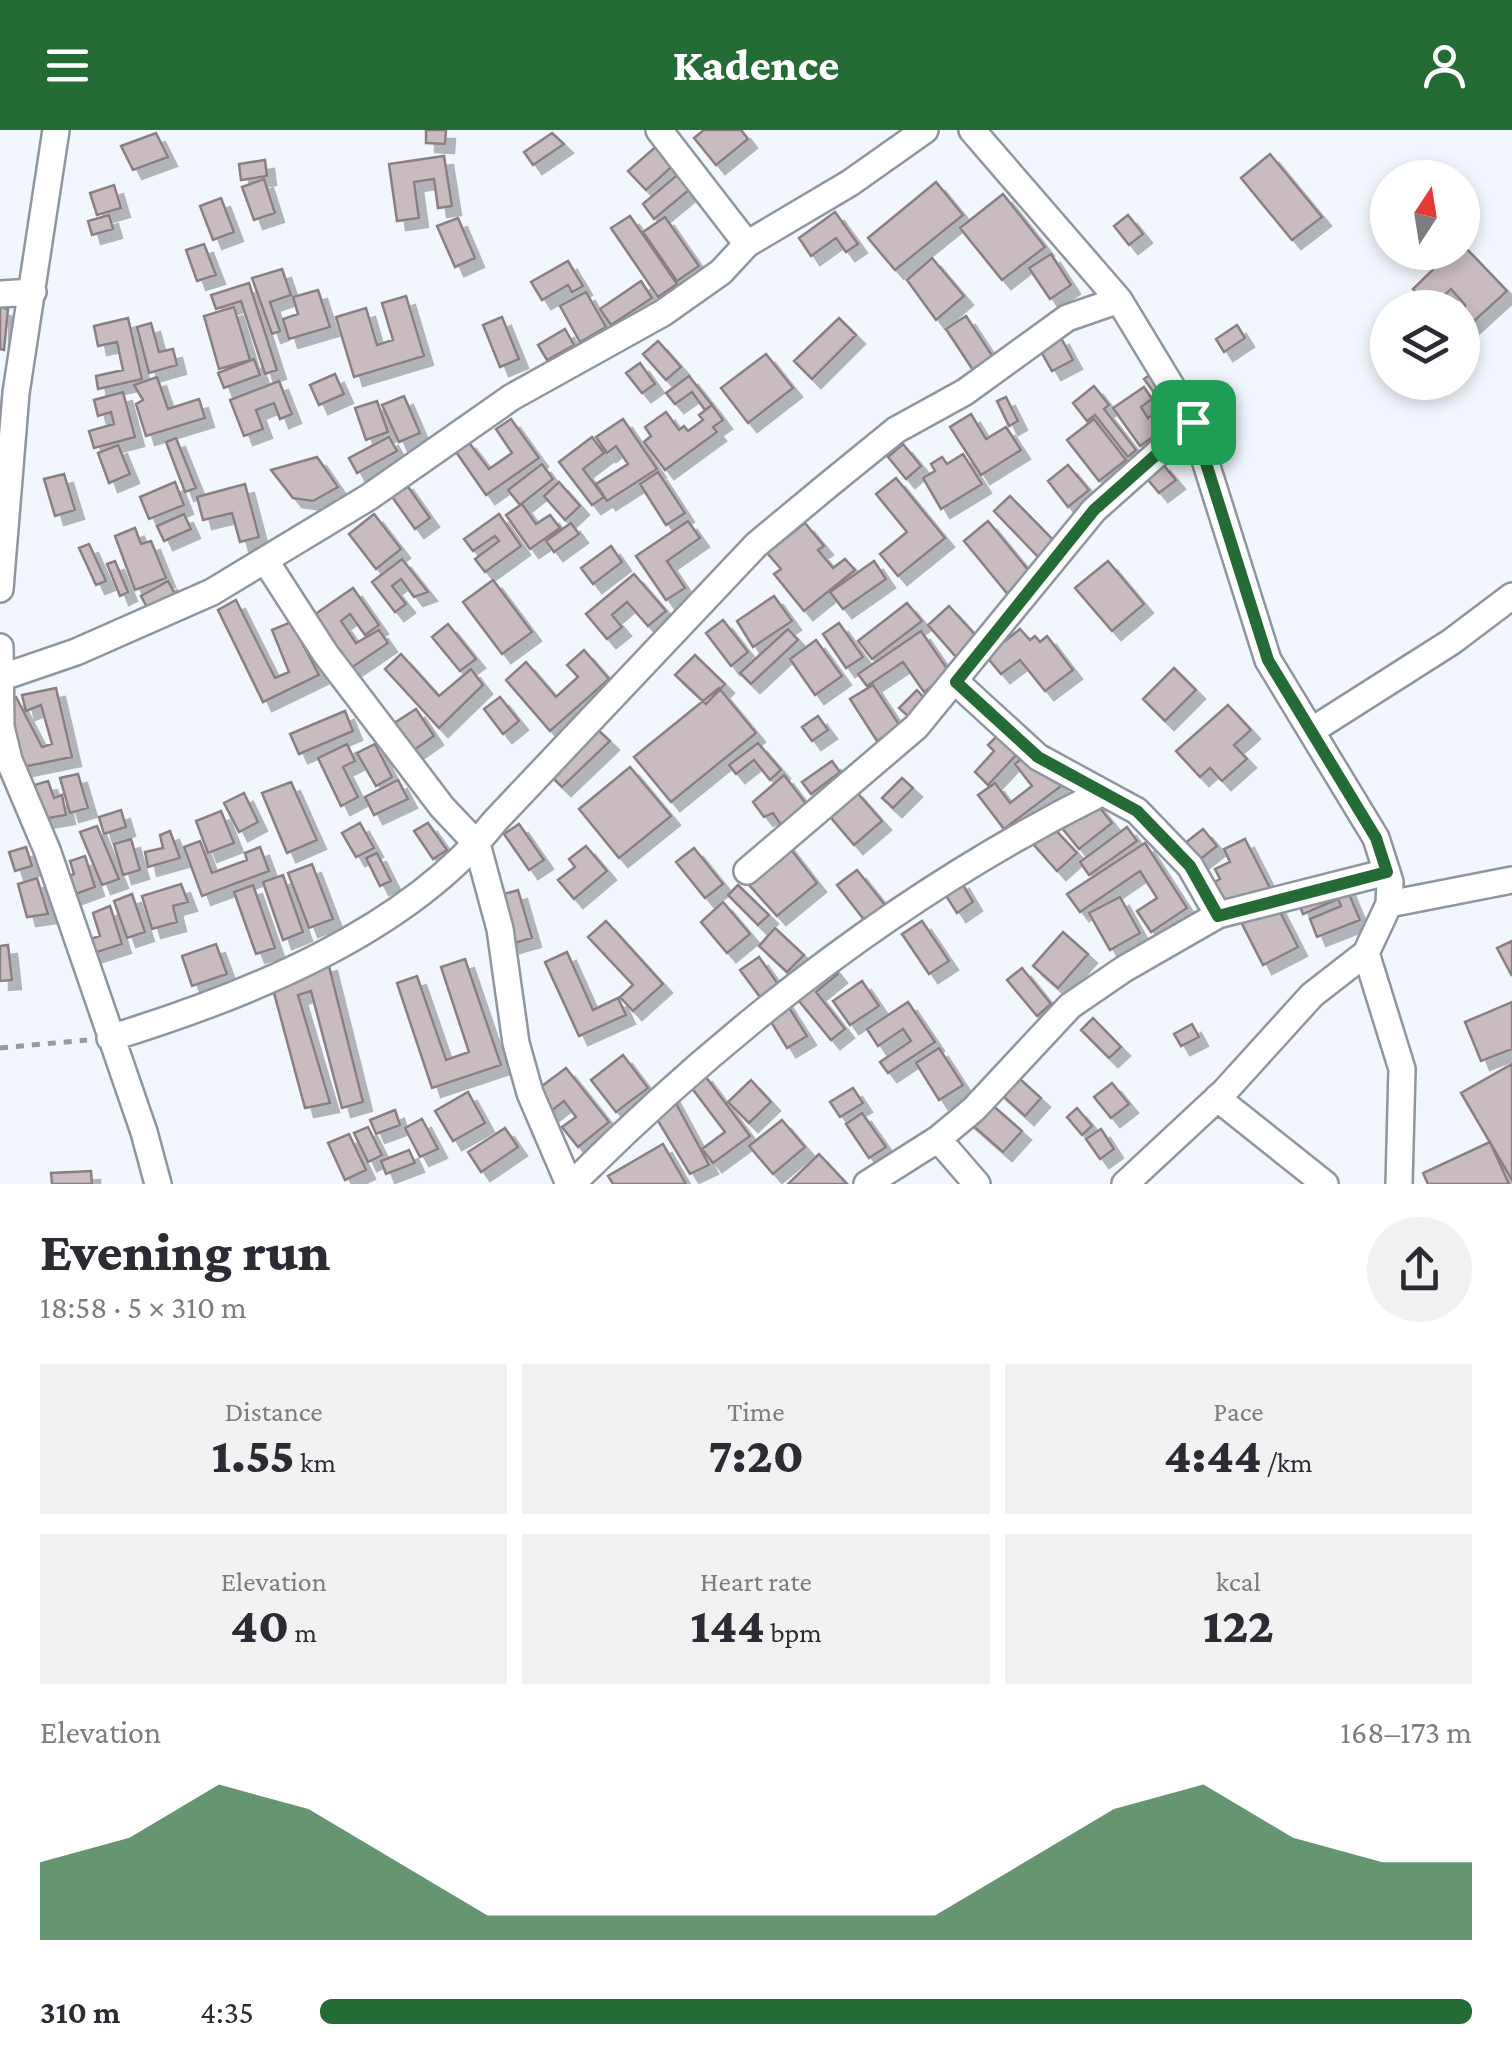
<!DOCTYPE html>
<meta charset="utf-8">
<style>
:root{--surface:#fff;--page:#f2f2f3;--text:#2b2b33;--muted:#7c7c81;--accent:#256b36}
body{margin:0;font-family:"Crimson Pro",serif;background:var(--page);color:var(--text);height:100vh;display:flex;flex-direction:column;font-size:38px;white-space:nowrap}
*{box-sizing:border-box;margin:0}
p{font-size:32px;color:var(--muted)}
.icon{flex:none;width:55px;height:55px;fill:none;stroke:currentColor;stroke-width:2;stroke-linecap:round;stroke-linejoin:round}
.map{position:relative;height:1054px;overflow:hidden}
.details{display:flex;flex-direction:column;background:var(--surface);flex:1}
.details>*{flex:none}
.needle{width:65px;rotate:12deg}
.tools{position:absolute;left:1370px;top:30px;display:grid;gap:20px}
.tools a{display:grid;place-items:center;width:110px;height:110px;border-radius:50%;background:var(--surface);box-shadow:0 5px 15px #0003;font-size:50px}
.pin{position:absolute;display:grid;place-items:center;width:85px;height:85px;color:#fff;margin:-42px;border-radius:20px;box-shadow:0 5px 15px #0006}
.round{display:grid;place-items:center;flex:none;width:105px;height:105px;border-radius:52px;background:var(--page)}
.summary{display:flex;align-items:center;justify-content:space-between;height:170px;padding:0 40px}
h1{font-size:55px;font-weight:800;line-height:75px}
.figures{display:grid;grid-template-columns:repeat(3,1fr);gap:15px;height:170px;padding:10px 40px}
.figures div{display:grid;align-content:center;border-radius:0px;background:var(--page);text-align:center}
.figures b{font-size:50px;font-weight:800}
.figures small{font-size:28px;font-weight:400}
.figures p{font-size:28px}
.chart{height:280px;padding:20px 40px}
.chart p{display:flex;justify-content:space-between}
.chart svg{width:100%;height:180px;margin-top:10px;fill:var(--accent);opacity:.7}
ul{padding:0 40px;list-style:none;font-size:32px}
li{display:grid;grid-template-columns:160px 120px 1fr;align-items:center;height:75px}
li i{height:25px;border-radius:12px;background:var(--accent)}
header{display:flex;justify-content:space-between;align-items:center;height:130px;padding:0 40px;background:var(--accent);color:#fff;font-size:45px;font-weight:800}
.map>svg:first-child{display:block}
</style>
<header><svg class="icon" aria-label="menu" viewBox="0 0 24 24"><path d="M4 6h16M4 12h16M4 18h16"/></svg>Kadence<svg class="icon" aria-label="person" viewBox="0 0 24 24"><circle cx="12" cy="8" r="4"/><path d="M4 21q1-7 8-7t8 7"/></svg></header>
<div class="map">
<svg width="1512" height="1054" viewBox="0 0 1512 1054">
<defs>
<filter id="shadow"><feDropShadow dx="9" dy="9" stdDeviation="0" flood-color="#0004"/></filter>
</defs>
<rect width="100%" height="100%" fill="#f2f7fd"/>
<path fill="#c9bcc0" stroke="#8b7f83" stroke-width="2.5" filter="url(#shadow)" d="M426,0H446L445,14L426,13Z
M704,0H741L748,9L716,35L694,8Z
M156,3L168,27L133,40L121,16Z
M552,3L564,14L533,35L524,22Z
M660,13L677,32L646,60L628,41Z
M1270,24L1322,87L1292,110L1241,48Z
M444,26L452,76L438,78L434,49L414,52L419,88L397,91L389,34Z
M265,30L267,46L241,50L239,34Z
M683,40L695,55L654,89L643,74Z
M264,49L275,83L254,90L242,57Z
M936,52L963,85L895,140L868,108Z
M114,55L121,78L97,85L90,63Z
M1003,64L1045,117L1002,150L960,98Z
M221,68L234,102L213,110L200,76Z
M835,82L858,114L846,122L836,108L811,126L799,108Z
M109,85L113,99L92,105L88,91Z
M1128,85L1143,104L1129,115L1114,96Z
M630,86L677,154L658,167L611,98Z
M665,87L699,136L677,151L643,102Z
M458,88L475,128L455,137L437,96Z
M204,114L216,145L197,151L186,120Z
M1462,114L1507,161L1462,202L1465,175L1451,159L1431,178L1413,159L1451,122H1462Z
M1051,124L1071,155L1050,169L1029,138Z
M932,128L964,166L936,190L907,150Z
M568,131L583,156L572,162L568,155L542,170L531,152Z
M282,139L291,165L270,172L280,201L272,204L252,148Z
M641,151L652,168L611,195L600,179Z
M249,153L277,240L265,244L241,171L216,179L211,165Z
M318,160L330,197L289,209L283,189L298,184L293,167Z
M586,162L606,197L580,212L560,176Z
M406,166L424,226L354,247L336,187L366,178L377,215L393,210L382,173Z
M0,177L8,179L4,220L0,219Z
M234,177L250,230L219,239L204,186Z
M966,186L993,227L973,240L946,199Z
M502,187L519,229L500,237L483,195Z
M128,188L142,249L98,259L96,246L123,240L117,212L98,216L94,196Z
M839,188L856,205L812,249L794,231Z
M151,193L159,222L173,219L177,235L149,243L137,197Z
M1237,195L1245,208L1224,222L1216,209Z
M565,199L574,215L547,230L538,215Z
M1060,206L1073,230L1052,241L1039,218Z
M658,211L681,237L666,250L643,224Z
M766,224L793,258L748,293L721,258Z
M254,229L260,245L224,258L218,243Z
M640,233L655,254L642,263L626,243Z
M1161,237L1192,279L1175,291L1144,249Z
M335,244L344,264L319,275L310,255Z
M689,246L712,275L705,280L692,262L675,274L666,263Z
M157,247L168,279L199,269L205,288L146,306L136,274L143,270L134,255Z
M279,251L292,284L280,289L274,273L256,280L263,299L244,306L230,270Z
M1094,256L1109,275L1104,279L1136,320L1128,327L1095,285L1087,291L1073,273Z
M1144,257L1152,269L1141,277L1148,288L1157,281L1168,296L1140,316L1113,278Z
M123,262L135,307L94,318L89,301L114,294L111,282L98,286L94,270Z
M404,266L420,303L399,312L382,275Z
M1006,267L1018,291L1009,296L997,271Z
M377,271L388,302L366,310L355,278Z
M712,275L723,290L713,297L717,302L665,340L644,312L651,306L645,297L666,282L679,300L684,296L688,301L703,290L699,285Z
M971,284L986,309L1006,297L1021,320L981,345L950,297Z
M511,289L539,328L486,365L454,319L467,310L489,339L512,323L496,299Z
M623,289L657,339L607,371L596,354L628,334L616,316L607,323L596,307Z
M1094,289L1126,330L1099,351L1067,310Z
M389,307L397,321L357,343L349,328Z
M592,307L604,323L583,339L604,367L592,375L559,332Z
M176,308L196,358L185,362L166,312Z
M903,314L921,336L906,349L888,327Z
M118,315L130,344L109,353L98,323Z
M963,324L982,354L941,379L923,348L935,341L931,334L942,327L947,334Z
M317,327L338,357L313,371L293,368L271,340Z
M1161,332L1176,350L1159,363L1144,345Z
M542,334L553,349L520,375L508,360Z
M1068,335L1089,360L1068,377L1048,351Z
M658,342L685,383L666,395L640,354Z
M64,344L75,380L55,386L44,349Z
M896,348L945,408L898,446L880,424L907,402L876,364Z
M404,351L430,388L415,399L388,361Z
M175,352L184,375L149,389L140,367Z
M559,352L580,376L565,390L544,366Z
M245,354L259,407L240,412L232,383L203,390L197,367Z
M1010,366L1058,415L1042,431L994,381Z
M522,374L536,394L550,385L560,398L530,419L506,385Z
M184,384L191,399L164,411L157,396Z
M374,384L401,419L376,439L349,404Z
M499,384L521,416L485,442L475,429L499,411L495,406L473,421L464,409Z
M688,391L700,408L667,431L685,458L666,470L636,426Z
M988,391L1034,447L1010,467L964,411Z
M571,393L579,404L554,422L546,411Z
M805,393L824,416L818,420L833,438L845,429L855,440L804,481L774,444L781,439L767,423Z
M135,398L141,414L151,411L166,448L135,460L115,406Z
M89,414L106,451L96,455L79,418Z
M611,416L622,432L593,454L581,438Z
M402,429L428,462L414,467L401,449L392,456L406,474L395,482L372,452Z
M115,431L128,462L120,466L107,434Z
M874,431L886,449L843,479L830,462Z
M1108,431L1144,474L1112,501L1075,458Z
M634,444L666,481L648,496L627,472L612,485L622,497L607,509L586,484Z
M493,450L532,502L502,524L463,472Z
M168,451L176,466L149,481L141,466Z
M353,458L379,495L365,505L350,484L341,491L356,513L379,500L388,513L348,540L311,487Z
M774,466L792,491L753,517L737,491Z
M236,470L275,548L289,542L272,500L291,492L319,545L263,572L218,480Z
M907,473L922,491L872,529L858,511Z
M949,476L978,508L956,527L928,495Z
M723,490L748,522L731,536L706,503Z
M839,493L863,527L846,538L823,504Z
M448,494L476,529L460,541L432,507Z
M788,499L798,510L751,554L740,543Z
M1020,499L1030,510L1035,506L1040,512L1047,506L1073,540L1045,561L1020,530L1001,544L986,526Z
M921,501L950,543L924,562L903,532L867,556L858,544Z
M816,510L842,546L815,565L790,529Z
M584,520L609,549L550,601L506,550L526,532L556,567L578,547L567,535Z
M401,524L439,566L471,539L483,555L439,598L385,539Z
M695,525L725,554L706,574L675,545Z
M1174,538L1196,560L1165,591L1143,569Z
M873,555L900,596L877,611L850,569Z
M56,558L72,627L23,637L0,573L16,567L42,617L52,614L41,575L26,581L22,565Z
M719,558L756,603L671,672L634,627Z
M917,560L926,570L909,587L899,578Z
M500,567L519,591L503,604L484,579Z
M1228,575L1251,600L1234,615L1247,629L1222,651L1210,638L1200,647L1176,621Z
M416,579L434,606L407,625L388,597Z
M345,581L353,601L299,624L290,604Z
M818,586L828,600L812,611L802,597Z
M595,597L610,611L562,657L547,642Z
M999,604L1019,622L988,655L975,642L994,621L988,615Z
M758,613L781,640L770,650L754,630L736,644L729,635Z
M347,614L355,631L343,637L358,667L341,676L318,628Z
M375,614L392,647L376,656L357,623Z
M1033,620L1061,656L1004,699L978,665L995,653L1010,673L1032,656L1015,634Z
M832,631L840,642L811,664L802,652Z
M630,637L671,686L619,728L579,679Z
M78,644L88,678L70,683L60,648Z
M784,645L807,675L781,695L773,683L764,687L753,672Z
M902,648L913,658L893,678L882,668Z
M398,650L408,669L374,685L365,667Z
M48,651L54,668L62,665L66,685L42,689L31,656Z
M291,652L317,710L287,723L262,663Z
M854,659L882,691L854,715L827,683Z
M1087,662L1112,693L1079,719L1054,688Z
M244,663L258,692L239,702L224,673Z
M121,680L126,697L104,704L99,687Z
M221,681L234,713L208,723L196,691Z
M1045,689L1077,723L1057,741L1026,706Z
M360,693L374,718L356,727L342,703Z
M428,693L447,720L433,729L414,701Z
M519,694L544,730L529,740L504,704Z
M97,696L119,749L102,755L80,702Z
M1127,697L1137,711L1089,745L1080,732Z
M1203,699L1217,716L1189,738L1175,721Z
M170,701L180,728L148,737L145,722L163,718L160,705Z
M131,709L140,740L123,745L114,714Z
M783,709L817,753L777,786L739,744Z
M1245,709L1270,758L1211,787L1198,760L1220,749L1215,739L1230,732L1224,719Z
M200,711L212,743L247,730L245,723L260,717L269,741L202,766L184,717Z
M1145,713L1187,778L1151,802L1137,781L1157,768L1140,741L1080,782L1067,764Z
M586,716L607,741L574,769L558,750L575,737L569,729Z
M26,717L32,736L15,741L9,722Z
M694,718L723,754L705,768L676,732Z
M377,723L391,751L380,756L366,728Z
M85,726L95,757L65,768L59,751L74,744L70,731Z
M312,734L333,789L309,798L288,743Z
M857,740L885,775L865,791L837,755Z
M283,745L303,802L283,810L263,752Z
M1342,747L1360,790L1317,807L1310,789L1341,776L1338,769L1303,784L1296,766Z
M37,748L48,784L27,787L18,754Z
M960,750L973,772L957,783L943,761Z
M181,754L188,772L173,776L177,792L152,799L142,766Z
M253,755L275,818L256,824L234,762Z
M738,755L769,785L758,795L728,765Z
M518,760L532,808L511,814L497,766Z
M132,764L145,802L127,808L114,771Z
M1120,767L1140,803L1110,820L1089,783Z
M723,772L750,804L727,823L701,792Z
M1275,772L1298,817L1263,835L1240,790Z
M110,776L122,814L91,824L87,810L100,806L93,783Z
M606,791L663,854L633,881L620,867L633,855L588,807Z
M922,791L949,831L929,844L902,804Z
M775,798L804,825L787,842L759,816Z
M1063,802L1088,824L1058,858L1033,836Z
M1512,811V846L1497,818Z
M216,814L227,844L192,856L182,826Z
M8,815L12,850L0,851V816Z
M567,822L593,880L618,868L626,885L579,906L545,832Z
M759,827L778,854L760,867L740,840Z
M465,829L501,935L432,958L397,853L417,846L446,930L469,922L441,837Z
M827,830L838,844L816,862L845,899L831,910L790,860Z
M328,832L363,972L342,978L311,861L298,865L330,973L305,978L270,848Z
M1022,838L1051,874L1037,886L1007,850Z
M862,851L879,876L850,895L833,871Z
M781,865L807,906L787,918L762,877Z
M908,872L935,912L888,943L880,932L911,911L903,899L878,916L867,899Z
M1512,872V919L1481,931L1465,892Z
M1093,888L1121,917L1109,928L1081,900Z
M1192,894L1199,907L1181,916L1174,904Z
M939,918L963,955L939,970L916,933Z
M623,925L648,958L616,982L591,950Z
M1512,934V1050L1461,963Z
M566,938L609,992L578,1017L562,997L576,987L564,971L550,982L534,962Z
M1009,939L1041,968L1025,986L993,957Z
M703,943L750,1006L713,1033L702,1019L725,1002L688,953Z
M751,950L771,972L749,993L728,972Z
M1112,953L1129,974L1111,988L1094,967Z
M853,958L863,973L840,987L830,972Z
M468,962L485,993L453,1011L435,981Z
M671,964L709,1035L690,1044L649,976Z
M982,966L1022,1001L1003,1022L963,987Z
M1077,978L1092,996L1082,1005L1067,987Z
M395,980L400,995L376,1004L370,990Z
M862,983L886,1017L869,1028L846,994Z
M422,989L438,1019L420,1027L405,998Z
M782,990L805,1017L773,1044L749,1016Z
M368,997L382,1025L368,1032L354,1003Z
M505,998L518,1017L481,1042L468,1022Z
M1101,999L1114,1019L1100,1029L1086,1009Z
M349,1004L366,1040L345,1050L328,1013Z
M1490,1012L1509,1054H1428L1423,1043Z
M663,1014L686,1054H613L608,1046Z
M409,1020L415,1033L386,1044L381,1031Z
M819,1024L847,1054H788Z
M91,1041L92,1054H52L51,1043Z"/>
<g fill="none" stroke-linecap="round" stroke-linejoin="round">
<defs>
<path id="minor" d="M659,0L747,114
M972,0L1119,170L1193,292L1268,530L1376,708L1390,752L1389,774L1366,823L1312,865L1224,962L1125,1054
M0,164L33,162
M265,430L325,523L442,677L477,714L500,799L516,913L530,963L569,1054
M0,459L16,263L56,0
M0,517L1,597L9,630L47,720L144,1002L158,1054
M0,548L76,522L212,462L369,367L512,267L663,183L721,142L747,114L850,53L925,0
M956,552L1038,627L1137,681L1190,736L1218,785
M1311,601L1451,512L1512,466
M747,741L916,597L1094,380L1193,292
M1389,774L1512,750
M1366,823L1402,939L1399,1054
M110,908C244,867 408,802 495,691L756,415L827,356L896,300L965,262L1067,188L1119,170
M1217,968L1325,1054
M938,1009L977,1054
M572,1054C727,899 904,761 1101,663
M867,1054L938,1009L974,979L1070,876L1124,839L1218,785L1387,742"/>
</defs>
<use href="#minor" stroke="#8e969f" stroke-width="30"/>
<path stroke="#979ba0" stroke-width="5" stroke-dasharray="8 8" stroke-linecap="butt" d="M0,918L87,910"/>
<use href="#minor" stroke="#fff" stroke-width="25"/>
</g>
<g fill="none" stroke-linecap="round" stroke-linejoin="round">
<defs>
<path id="route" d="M1193,292L1268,530L1376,708L1387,742L1218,786L1190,736L1137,681L1038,627L956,552L1094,380Z"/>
</defs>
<use href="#route" stroke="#fff" stroke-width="20"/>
<use href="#route" stroke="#256b36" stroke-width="12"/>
</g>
</svg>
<div class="tools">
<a><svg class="needle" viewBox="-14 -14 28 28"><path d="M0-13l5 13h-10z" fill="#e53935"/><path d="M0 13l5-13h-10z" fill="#7c7c81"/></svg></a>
<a><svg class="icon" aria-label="layers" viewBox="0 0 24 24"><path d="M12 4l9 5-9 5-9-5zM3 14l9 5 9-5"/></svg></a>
</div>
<div class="pin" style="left:1193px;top:292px;background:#1e9e55"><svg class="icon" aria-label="arrive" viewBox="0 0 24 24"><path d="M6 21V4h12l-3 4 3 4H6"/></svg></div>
</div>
<section class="details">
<div class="summary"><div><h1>Evening run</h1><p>18:58 · 5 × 310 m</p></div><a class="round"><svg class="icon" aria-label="share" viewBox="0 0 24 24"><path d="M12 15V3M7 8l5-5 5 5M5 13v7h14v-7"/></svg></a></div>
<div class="figures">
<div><p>Distance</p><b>1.55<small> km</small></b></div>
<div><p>Time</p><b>7:20</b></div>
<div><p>Pace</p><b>4:44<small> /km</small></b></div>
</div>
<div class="figures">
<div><p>Elevation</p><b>40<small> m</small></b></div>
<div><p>Heart rate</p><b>144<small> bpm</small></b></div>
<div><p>kcal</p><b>122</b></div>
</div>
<div class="chart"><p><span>Elevation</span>168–173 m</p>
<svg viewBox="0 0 160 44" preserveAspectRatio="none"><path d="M0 44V25L10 19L20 6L30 12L40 25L50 38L60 38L70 38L80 38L90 38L100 38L110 25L120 12L130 6L140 19L150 25L160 25V44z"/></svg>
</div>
<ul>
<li><b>310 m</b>4:35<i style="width:100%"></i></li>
</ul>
</section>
